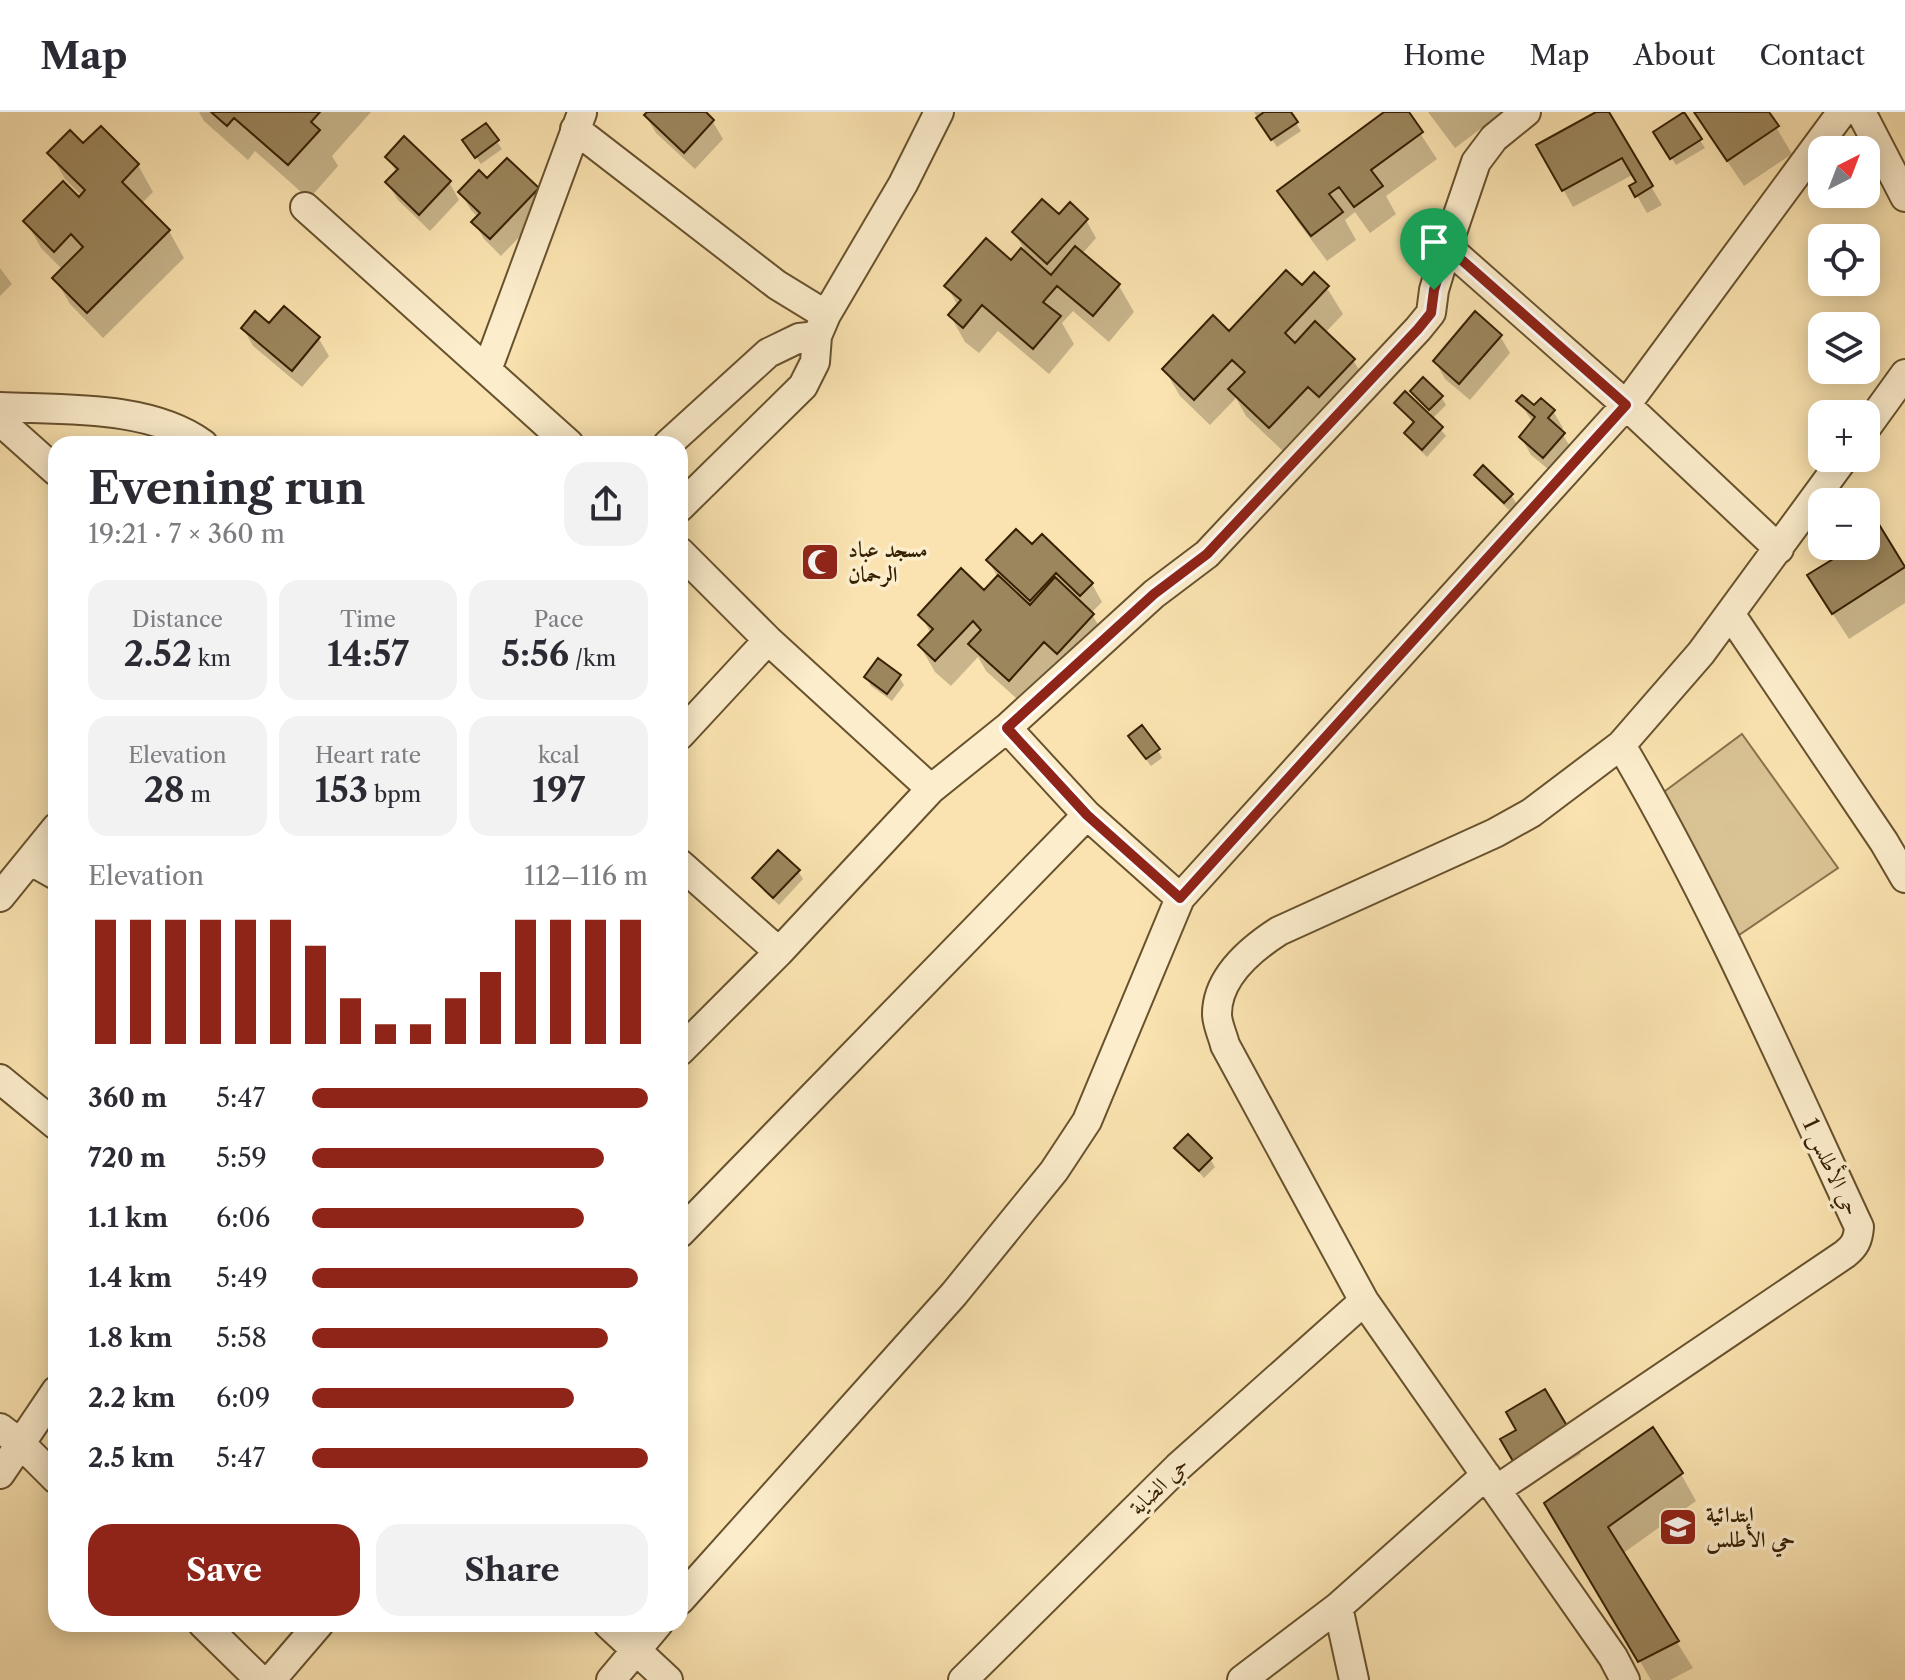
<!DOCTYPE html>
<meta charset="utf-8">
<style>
:root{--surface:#fff;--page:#f2f2f3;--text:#2b2b33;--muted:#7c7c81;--line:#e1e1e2;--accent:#8f2418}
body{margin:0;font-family:"Libre Caslon Text",Amiri,serif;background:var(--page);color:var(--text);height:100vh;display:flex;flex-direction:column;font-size:30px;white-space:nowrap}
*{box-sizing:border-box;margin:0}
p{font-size:26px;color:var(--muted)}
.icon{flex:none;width:44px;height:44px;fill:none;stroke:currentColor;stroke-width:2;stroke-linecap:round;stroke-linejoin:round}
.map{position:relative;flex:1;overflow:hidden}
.panel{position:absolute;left:48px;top:324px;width:640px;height:1196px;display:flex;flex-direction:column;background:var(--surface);border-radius:24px;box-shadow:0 4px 20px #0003}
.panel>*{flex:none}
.needle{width:52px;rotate:42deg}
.controls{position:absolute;left:1808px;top:24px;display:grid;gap:16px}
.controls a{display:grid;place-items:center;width:72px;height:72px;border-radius:16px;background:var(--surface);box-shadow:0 4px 20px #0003;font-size:40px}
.pin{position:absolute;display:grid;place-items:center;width:68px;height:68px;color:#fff;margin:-82px -34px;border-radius:50% 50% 50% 0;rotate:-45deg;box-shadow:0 0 8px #0007}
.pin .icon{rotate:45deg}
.round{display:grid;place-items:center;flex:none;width:84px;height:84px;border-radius:24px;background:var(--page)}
.overview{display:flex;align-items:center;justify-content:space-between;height:136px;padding:0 40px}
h1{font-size:44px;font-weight:800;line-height:60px}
.figures{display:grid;grid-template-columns:repeat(3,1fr);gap:12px;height:136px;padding:8px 40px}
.figures div{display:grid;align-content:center;border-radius:20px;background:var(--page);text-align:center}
.figures b{font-size:34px;font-weight:800}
.figures small{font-size:22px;font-weight:400}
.figures p{font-size:22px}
.chart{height:224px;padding:16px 40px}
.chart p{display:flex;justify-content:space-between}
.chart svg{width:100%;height:144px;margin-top:8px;stroke:var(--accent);stroke-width:6}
.action{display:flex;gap:16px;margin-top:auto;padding:16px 40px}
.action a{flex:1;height:92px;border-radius:24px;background:var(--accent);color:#fff;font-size:32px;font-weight:800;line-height:92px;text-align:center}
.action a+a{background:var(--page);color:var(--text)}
ul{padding:0 40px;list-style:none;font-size:26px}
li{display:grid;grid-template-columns:128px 96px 1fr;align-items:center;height:60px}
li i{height:20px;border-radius:10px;background:var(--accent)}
header{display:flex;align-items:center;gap:48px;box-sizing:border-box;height:112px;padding:0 40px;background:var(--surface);border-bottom:2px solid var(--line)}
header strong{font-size:38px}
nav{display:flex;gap:44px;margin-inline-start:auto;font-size:28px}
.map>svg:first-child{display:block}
</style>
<header>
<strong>Map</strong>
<nav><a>Home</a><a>Map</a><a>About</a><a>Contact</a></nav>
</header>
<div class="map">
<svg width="1905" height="1568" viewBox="0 0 1905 1568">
<rect width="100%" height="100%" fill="#fae3b0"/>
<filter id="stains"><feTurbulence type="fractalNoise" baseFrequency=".0025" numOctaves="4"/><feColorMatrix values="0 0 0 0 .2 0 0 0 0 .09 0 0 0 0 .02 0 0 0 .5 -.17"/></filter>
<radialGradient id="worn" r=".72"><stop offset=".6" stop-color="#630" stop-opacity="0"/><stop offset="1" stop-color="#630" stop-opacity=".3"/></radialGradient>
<path fill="#d9c293" stroke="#88724b" stroke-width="2" d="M1742,622L1838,756L1739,823L1657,685Z"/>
<path fill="#0003" d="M199,0H371L332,44L338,54L309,87L255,39L248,48L204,9Z
M650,0H703L713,10L723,27L695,57L656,21L646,4Z
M1254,0H1289L1301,19L1277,35Z
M1388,0H1406L1437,47L1386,84L1396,102L1370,121L1355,100L1345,108L1356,128L1327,149L1295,106L1280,79Z
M1428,0H1503L1455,36Z
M1600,0H1607L1662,93L1647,101L1632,75L1639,71L1634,62L1573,95L1539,34Z
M1694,0H1767L1792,42L1744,74Z
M1683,2L1705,36L1676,53L1655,20Z
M486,14L502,37L481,52L469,36Z
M101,16L138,53L153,80L141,92L169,119L184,146L103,226L70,192L55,166L63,158L41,136L26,109L82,84L65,67L50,41L83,34Z
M387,45L449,70L459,88L430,119L398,88L387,70L397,61Z
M538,77L548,95L501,144L484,127L474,110L478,105L471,98L461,81Z
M1059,105L1086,108L1096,126L1082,142L1119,174L1134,200L1109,230L1073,199L1062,211L1074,232L1049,262L998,219L979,241L965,230L950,203L958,194L947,174L1028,144L1014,120Z
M0,156L12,172L0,184Z
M1314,163L1327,176L1343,202L1325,221L1353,248L1369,274L1285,341L1246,304L1236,286L1210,313L1180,284L1164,257L1229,221L1302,175Z
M284,197L319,227L329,244L302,275L253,234L243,216L269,214Z
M1500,224L1510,241L1470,288L1445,267L1435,249Z
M1412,279L1441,285L1446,293L1432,307L1446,324L1427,345L1411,329L1406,321L1415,312L1396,291L1428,304L1431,301Z
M1519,289L1535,296L1553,299L1563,316L1561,320L1573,339L1554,362L1531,343L1521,325L1533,311Z
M1477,363L1511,383L1516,391L1509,398L1481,371Z
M1866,401L1905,455V491L1849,527L1825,490L1844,442L1839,434H1866Z
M1032,435L1092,472L1102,490L1091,501L1108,529L1025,594L986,559L978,545L951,574L935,560L920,534L931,522L921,503L984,481L998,466L988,448Z
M866,565H899L904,573L892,589L871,574Z
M1135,633L1158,638L1162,646L1151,654Z
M798,759L803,767L779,793L759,774L754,766Z
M1177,1036L1210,1047L1215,1055L1204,1066Z
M1544,1280L1581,1342L1529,1372Z
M1681,1362L1696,1389L1622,1442L1693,1556L1670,1568H1651L1547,1392Z"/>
<path fill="#9c865d" stroke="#372103" stroke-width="2" d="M211,0H320L311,10L320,18L288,53L234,6L227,14Z
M647,0H706L714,8L684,41L644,3Z
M1264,0H1291L1298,10L1271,28L1256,6Z
M1384,0H1409L1423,20L1371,58L1383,74L1354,95L1339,75L1329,82L1343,100L1311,124L1277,79Z
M1596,0H1609L1653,74L1635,85L1629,74L1636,70L1622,46L1562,79L1536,33Z
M1684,0L1702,27L1670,47L1653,20Z
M1694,0H1769L1779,14L1727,49Z
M486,11L499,28L475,46L462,28Z
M101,14L139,52L122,70L170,118L87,201L52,166L83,135L71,122L54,140L23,109L63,69L79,85L85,78L47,41L70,18L83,31Z
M404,24L451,69L419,103L385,70L398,57L385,45Z
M507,46L539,76L490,127L471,110L480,101L458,80L479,58L487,66Z
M1042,87L1059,102L1070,90L1088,107L1047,152L1012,120Z
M986,126L1011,148L1021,136L1051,163L1075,134L1120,172L1093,204L1057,174L1043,190L1061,204L1033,237L982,193L963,216L948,203L961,188L944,174Z
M1286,158L1302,173L1314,160L1329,174L1285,221L1295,231L1315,209L1355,247L1319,285L1308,275L1269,316L1228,277L1245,260L1232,248L1194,288L1162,257L1213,203L1229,219Z
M284,194L320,225L292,259L241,216L255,199L269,211Z
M1475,199L1502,223L1459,272L1433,249Z
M1423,265L1443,284L1429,298L1410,279Z
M1405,279L1443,315L1422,338L1404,321L1414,310L1394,291Z
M1522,283L1534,293L1541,286L1555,298L1548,306L1565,321L1543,346L1519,325L1535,305L1516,289Z
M1483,353L1513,382L1504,391L1474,363Z
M1869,396L1905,455L1832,502L1807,463L1843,441L1838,434H1866V398Z
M1016,417L1032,432L1042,422L1093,471L1080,484L1056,461L1030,489L986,448Z
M961,456L984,478L998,463L1030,493L1055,465L1094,502L1057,542L1044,530L1009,569L968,532L981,518L973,509L935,549L918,533L933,517L918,503Z
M878,546L901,563L887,582L864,565Z
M1142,613L1160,637L1146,647L1128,624Z
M778,738L800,758L773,786L752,766Z
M1188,1022L1212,1046L1199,1059L1174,1036Z
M1545,1277L1573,1324L1517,1356L1500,1327L1516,1318L1506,1300Z
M1653,1315L1683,1361L1608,1415L1679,1529L1638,1550L1544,1391Z"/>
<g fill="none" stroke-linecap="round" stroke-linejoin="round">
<defs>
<path id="minor" d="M1861,0L1905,85
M575,17L777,173L826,203
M305,95L569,332
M1447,135L1626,293L1779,437
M487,258L582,1
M0,295C63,298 150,293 203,332
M0,309L56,359
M1866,316L1905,262
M668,332L768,241L799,226L817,224
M680,395L803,274L815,250L817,224L826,203L903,72L939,0
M680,440L768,528L931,677
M1731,503L1884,730L1905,766
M1007,616L1087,703L1180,786
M680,623L768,528
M31,749L56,763
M680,752L779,840
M0,785L56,716
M680,939L779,840L931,677L1007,616L1154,482L1207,442L1418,217L1431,201L1434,178L1447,135L1476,50L1494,26L1526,0
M0,967L56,1013
M680,1121L1087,703
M0,1316L21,1332L56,1367
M0,1362L56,1279
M1496,1378L1845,1142C1855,1134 1858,1128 1859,1115C1783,952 1712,788 1621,633
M680,1488L954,1182L1054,1059L1087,1009L1180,786L1626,293L1842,0
M1338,1495L1354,1568
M203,1512L260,1568
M608,1512L668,1568
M271,1568L319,1512
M611,1568L658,1512
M963,1568L1178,1355L1364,1189
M1242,1568L1338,1495L1486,1363
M1625,1568L1613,1545L1364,1189L1225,933C1223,924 1217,912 1217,902C1217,865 1251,837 1279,819L1495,721L1531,701L1621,633L1701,541L1844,346"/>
</defs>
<use href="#minor" stroke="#68522e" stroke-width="32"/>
<use href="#minor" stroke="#fcedcc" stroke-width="28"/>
</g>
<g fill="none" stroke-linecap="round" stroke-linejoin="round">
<defs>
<path id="route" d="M1447,135L1626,293L1180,786L1087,703L1007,616L1154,482L1207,442L1418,217L1431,201L1434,178Z"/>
</defs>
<use href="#route" stroke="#fff" stroke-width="16"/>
<use href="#route" stroke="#8f2418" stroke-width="10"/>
</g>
<defs>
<symbol id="mosque-square" viewBox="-11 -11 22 22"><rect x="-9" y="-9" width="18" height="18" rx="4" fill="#8f2418" stroke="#fcedcc"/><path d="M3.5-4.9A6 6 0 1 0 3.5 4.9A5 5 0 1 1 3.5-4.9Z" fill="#fff"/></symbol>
<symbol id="school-square" viewBox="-11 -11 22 22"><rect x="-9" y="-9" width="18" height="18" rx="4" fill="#8f2418" stroke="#fcedcc"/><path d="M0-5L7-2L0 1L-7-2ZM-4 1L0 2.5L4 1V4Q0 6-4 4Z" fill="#fff"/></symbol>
</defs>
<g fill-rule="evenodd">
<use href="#mosque-square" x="798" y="428" width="44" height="44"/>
<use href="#school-square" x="1656" y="1393" width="44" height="44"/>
</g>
<g text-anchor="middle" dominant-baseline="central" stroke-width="7" stroke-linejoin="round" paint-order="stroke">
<g font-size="22" font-weight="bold" fill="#372103" stroke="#fcedcc" text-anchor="start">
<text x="848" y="437">مسجد عباد<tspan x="848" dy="25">الرحمان</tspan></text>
<text x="1706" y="1402">ابتدائية<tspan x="1706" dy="25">حي الأطلس</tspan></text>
</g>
<g font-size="22" fill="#372103" stroke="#fcedcc">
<text transform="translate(1831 1055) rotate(65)">حي الأطلس 1</text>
<text transform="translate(1159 1374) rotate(-44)">حي الضاية</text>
</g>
</g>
<rect width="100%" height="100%" filter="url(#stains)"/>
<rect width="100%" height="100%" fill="url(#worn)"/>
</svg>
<div class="controls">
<a><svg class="needle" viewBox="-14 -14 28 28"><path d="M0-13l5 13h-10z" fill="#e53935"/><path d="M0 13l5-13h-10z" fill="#7c7c81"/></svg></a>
<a><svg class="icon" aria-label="locate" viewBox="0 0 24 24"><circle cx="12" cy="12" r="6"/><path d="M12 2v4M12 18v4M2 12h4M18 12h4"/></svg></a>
<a><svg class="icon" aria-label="layers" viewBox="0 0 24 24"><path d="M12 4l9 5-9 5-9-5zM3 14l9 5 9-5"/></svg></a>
<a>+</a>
<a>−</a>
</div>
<div class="pin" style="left:1434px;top:178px;background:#1e9e55"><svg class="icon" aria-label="arrive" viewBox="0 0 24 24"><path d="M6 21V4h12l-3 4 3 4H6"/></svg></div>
<section class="panel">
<div class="overview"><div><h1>Evening run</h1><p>19:21 · 7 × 360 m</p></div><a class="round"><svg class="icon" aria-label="share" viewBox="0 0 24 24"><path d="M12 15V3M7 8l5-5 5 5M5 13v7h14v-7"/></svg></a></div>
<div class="figures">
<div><p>Distance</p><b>2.52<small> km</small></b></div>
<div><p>Time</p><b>14:57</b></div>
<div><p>Pace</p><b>5:56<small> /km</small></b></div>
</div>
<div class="figures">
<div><p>Elevation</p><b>28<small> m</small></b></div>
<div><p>Heart rate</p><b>153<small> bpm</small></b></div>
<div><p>kcal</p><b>197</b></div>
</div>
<div class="chart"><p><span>Elevation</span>112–116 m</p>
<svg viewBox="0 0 160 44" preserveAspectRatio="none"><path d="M5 44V6M15 44V6M25 44V6M35 44V6M45 44V6M55 44V6M65 44V14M75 44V30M85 44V38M95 44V38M105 44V30M115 44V22M125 44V6M135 44V6M145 44V6M155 44V6"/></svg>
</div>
<ul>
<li><b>360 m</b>5:47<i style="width:100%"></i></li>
<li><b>720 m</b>5:59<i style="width:87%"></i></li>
<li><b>1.1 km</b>6:06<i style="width:81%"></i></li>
<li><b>1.4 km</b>5:49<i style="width:97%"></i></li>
<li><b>1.8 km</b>5:58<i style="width:88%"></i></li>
<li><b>2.2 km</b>6:09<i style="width:78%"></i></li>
<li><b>2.5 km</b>5:47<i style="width:100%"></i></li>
</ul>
<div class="action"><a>Save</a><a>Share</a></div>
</section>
</div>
